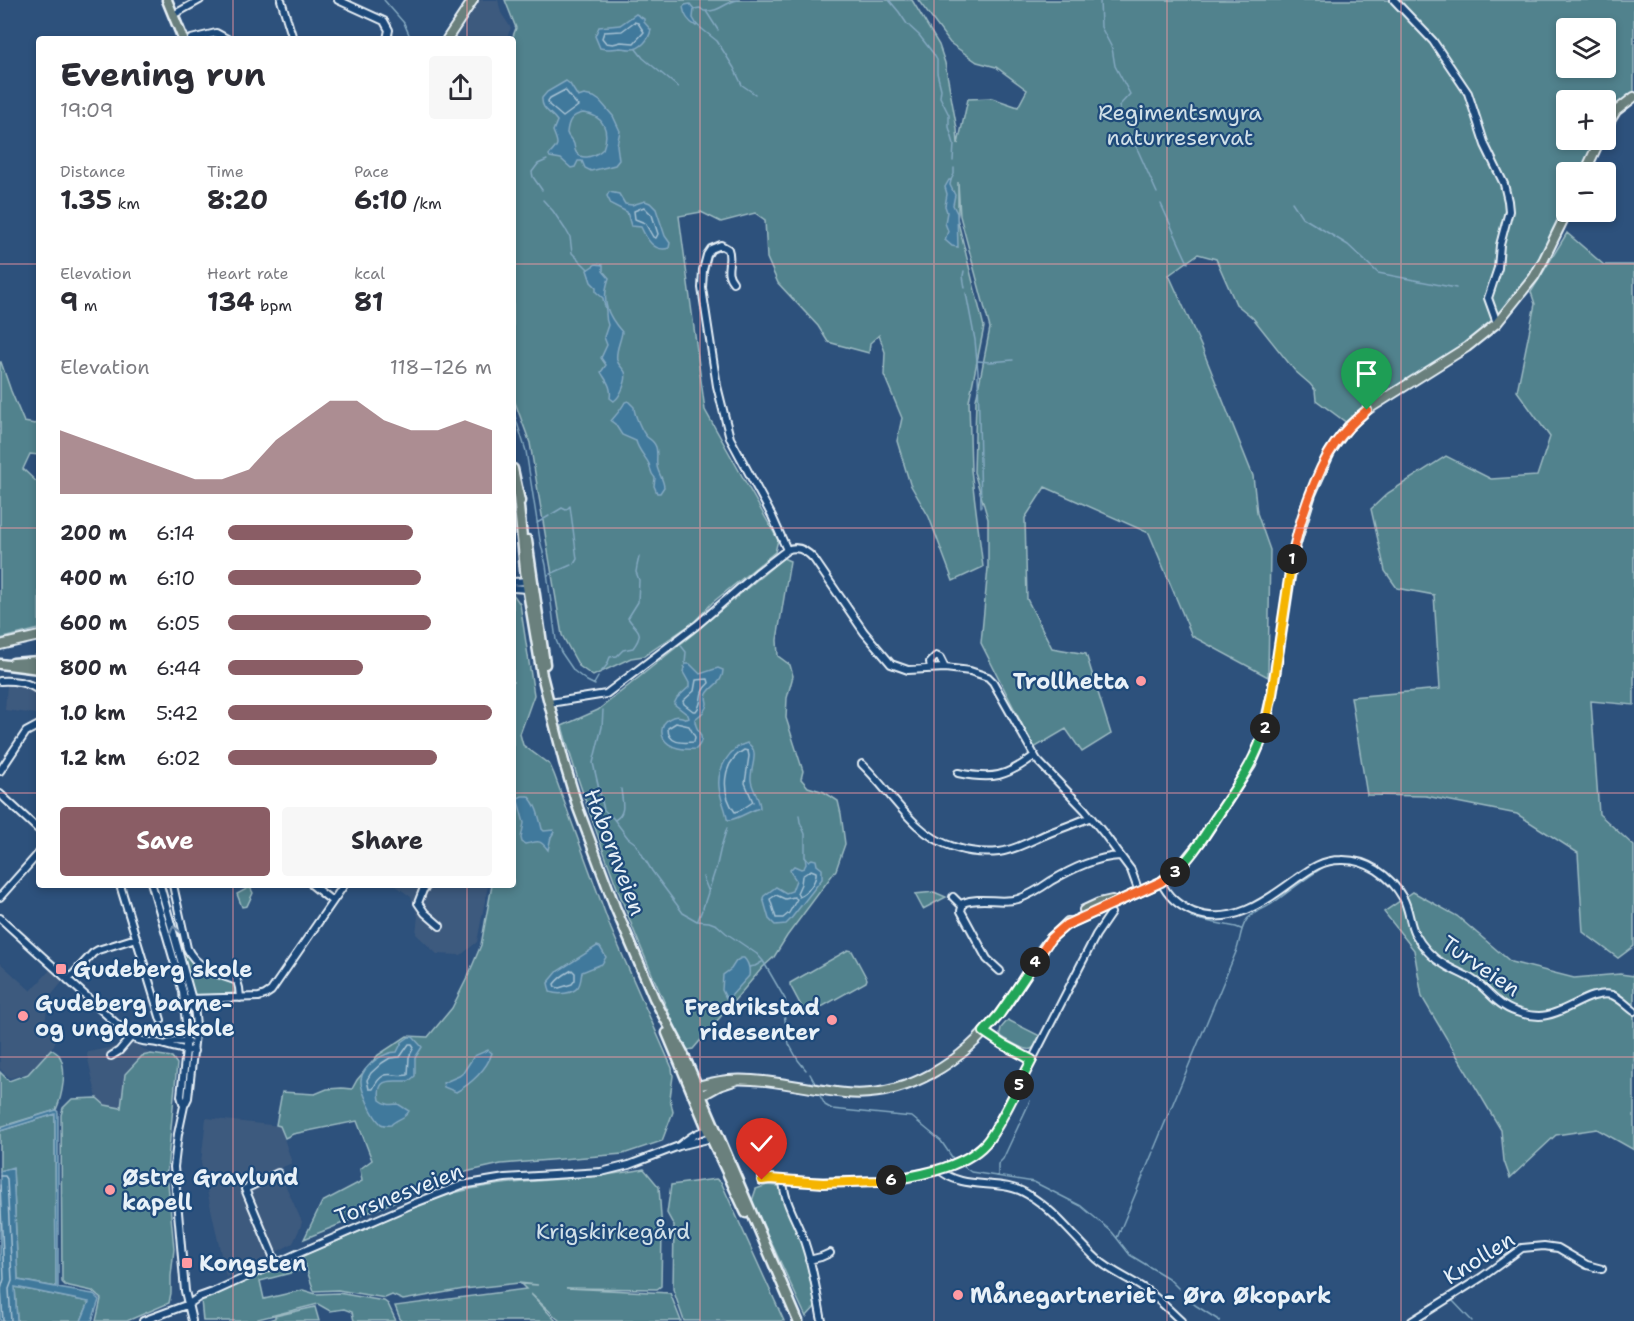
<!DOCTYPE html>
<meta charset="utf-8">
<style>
:root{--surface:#fff;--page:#f7f7f7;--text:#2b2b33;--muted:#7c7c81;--accent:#8a5d65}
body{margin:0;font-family:"Shantell Sans",sans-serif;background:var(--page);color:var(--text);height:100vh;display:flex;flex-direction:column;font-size:22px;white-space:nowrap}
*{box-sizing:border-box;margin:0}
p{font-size:20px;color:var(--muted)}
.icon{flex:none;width:33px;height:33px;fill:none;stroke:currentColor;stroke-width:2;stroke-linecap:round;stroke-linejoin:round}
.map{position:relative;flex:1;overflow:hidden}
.sheet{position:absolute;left:36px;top:36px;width:480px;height:852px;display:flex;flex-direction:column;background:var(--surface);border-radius:6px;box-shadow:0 3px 9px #0003}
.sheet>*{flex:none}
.fabs{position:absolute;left:1556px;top:18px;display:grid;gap:12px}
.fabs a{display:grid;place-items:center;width:60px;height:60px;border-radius:6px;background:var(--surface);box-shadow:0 3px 9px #0003;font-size:30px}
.pin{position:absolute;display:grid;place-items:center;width:51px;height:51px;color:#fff;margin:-62px -26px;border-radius:50% 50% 50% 0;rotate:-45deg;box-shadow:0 0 6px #0007}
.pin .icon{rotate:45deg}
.km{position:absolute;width:30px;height:30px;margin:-15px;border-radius:50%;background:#222;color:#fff;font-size:16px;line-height:30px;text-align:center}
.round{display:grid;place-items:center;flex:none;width:63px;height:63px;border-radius:6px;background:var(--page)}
.overview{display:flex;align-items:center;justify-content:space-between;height:102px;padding:0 24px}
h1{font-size:33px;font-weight:700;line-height:45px}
.stats{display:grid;grid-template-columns:repeat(3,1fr);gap:9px;height:102px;padding:6px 24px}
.stats div{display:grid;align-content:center}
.stats b{font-size:26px;font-weight:700}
.stats small{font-size:16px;font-weight:400}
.stats p{font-size:16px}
.chart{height:168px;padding:12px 24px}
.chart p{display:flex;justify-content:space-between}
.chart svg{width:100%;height:108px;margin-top:6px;fill:var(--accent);opacity:.7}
.action{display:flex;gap:12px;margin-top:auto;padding:12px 24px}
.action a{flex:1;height:69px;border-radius:6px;background:var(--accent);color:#fff;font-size:24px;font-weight:700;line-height:69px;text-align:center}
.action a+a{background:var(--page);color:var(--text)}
ul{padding:0 24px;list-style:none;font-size:20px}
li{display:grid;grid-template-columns:96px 72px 1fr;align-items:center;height:45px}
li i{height:15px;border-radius:8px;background:var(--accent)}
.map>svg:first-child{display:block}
</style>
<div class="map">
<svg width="1634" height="1321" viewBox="0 0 1634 1321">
<rect width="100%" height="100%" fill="#2d517c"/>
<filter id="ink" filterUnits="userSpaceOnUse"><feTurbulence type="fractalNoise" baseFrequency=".0167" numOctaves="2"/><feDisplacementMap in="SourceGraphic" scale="12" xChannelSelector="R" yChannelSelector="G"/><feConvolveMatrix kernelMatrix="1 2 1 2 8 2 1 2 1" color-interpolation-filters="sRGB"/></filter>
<g filter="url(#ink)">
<path fill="#3e5a7e" d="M478,0H498L501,13L511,28L506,39H453Z
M7,685L32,688L39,697V713L37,714L5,710Z
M395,885H488L477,942L461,955L437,954L416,934L418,916L411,897Z
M0,963L31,991L51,969L63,981L44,1004L47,1009L45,1023L57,1027L59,1032L58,1037L54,1045L28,1073L10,1078L0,1069Z
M126,1038L151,1054L142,1056L121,1109L105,1105L97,1098L87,1055L88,1052L119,1046Z
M206,1118L280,1126L292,1163L278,1169L302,1222L300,1228L293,1243L246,1269L226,1277L201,1163Z"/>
<path fill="#51828d" stroke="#9cbac2" stroke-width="1.5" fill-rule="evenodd" d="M505,0H912L939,45L945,63L957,129L958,144L968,99L992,98L1018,107L1027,90L996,67L977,62L950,43L918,0H1634V94L1608,117L1605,122V100H1566V140H1596L1580,172H1566V204L1532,277L1492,323L1451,353L1394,388L1365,407L1347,423L1316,400L1315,390L1310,384L1295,371L1253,318L1236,304L1216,259L1198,254L1169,275L1202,348L1253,476L1257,513L1270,550L1268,677L1192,636L1149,533L1045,487L1025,518L1027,599L1052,648L1086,654L1111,734L1082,752L1066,729L1034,748L981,643L988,568V519L974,472L976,400L990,328L960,216L958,182V213L957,218L984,327L969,401L971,470L983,567L953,581L929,517L910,484L897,441L902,418L884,375L885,352L879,335L870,343L869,353L828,342L818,326L778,283L767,258L765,220L755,213L721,222L701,212L679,216L705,410L778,540L775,552L713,602L694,622L644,656L631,658L593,676L579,666L562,635L530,443L513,397L512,39L516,28ZM1566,28H1605V68H1566Z
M1567,233L1604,265H1634V705L1591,701L1599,814L1634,846V946L1618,958L1583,932L1578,853L1517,814L1426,796L1367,795L1351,697L1440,689L1434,595L1397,588L1385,571L1371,509L1388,493L1446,456L1491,479L1537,476L1550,437L1517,391L1535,304L1531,292Z
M0,362H1L11,391L24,422L35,424L39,419V455L30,454L23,469L39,484V629L0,639Z
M783,558L790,561L777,640L778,656L790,665L793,676L787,698L786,718L803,771L801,779L808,787L824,792L838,801L841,814L845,844L836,870L787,936L774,957L763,967L693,1049L689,1050L684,1046C653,979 624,909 599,839C586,802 572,765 562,726L598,710L693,634Z
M513,594L520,604L534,695L520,734L523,745L550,765L554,774L611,929L672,1068L673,1076L670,1098L673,1112L662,1141L623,1154L501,1164L452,1175L389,1204L304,1239L322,1202L362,1181L360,1169L372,1160L357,1121L293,1134L285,1138L280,1126L276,1125L282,1092L315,1094L327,1089L342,1088L352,1089L357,1080L378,1055L407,1036L428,1037L452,1008L468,976L481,945L492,885H513Z
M250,887L253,893L247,906L242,907L237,894Z
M934,892L946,897L923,909L915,894Z
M1413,892L1457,916L1511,962L1574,978L1620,974L1634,976V1150L1597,1129L1556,1135L1510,1178L1504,1161L1501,1130L1422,997L1414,950L1384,912Z
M182,950H186L193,966L231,981L235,984L236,989L234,994L196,1002Z
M848,950L852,951L867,979L866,982L809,1014L805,1013L790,985V983Z
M1008,1020L1040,1036C1038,1040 1036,1048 1031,1049C1025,1052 1008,1040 1002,1037L1000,1034L1001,1028Z
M51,1049C54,1051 57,1053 59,1055C68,1069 62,1096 56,1110L0,1127V1072L9,1081L28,1074Z
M151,1054L172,1057L177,1064L167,1171L164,1174L165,1181L168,1183L174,1249L171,1276V1293L169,1303L127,1321H96L101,1299L92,1291L65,1285L62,1282L61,1115L63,1108L72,1099L97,1098L105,1105L121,1108L125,1074L142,1056Z
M55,1114L56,1287L18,1280L13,1168L0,1171V1131Z
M644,1169L659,1187L662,1231L661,1286L657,1289L566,1288L670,1293L681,1321H560L531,1294L556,1321H401L395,1306L526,1289L521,1284L538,1285L519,1283L464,1289L403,1300L392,1295L385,1298L338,1290L314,1291L302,1256C327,1245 353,1235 378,1223C404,1212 430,1199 458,1192C519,1177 582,1182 644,1169Z
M716,1179L721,1182L784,1321H684L673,1289L674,1226L667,1213L671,1185Z
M767,1185L780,1186L807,1253L815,1307L806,1317L752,1201L756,1189Z
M298,1259L302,1270L260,1281L264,1299L303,1290L316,1294L338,1293L384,1301L388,1304L396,1321H354L352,1312L344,1309L330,1311L318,1304L258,1319V1321H203L201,1300Z
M15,1287L89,1302L81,1321H17Z
M315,1307L319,1321H269V1320L275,1318V1316Z"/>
<path fill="#41799c" stroke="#84a9c1" stroke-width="1.5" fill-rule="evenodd" d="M690,4L694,9L693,18L697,25L696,26C689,22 684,15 683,7L685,5Z
M636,14L644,19V22L651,30C649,39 641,50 630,49C626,49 624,48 620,48C613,49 608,50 600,48L595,36L599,27L620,25Z
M566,81L570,84L578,97L584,95L594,97L600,101L613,116L620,131L617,145L619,160L615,165L591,171L585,168L582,161H578L575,167L571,168L561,159L550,157L549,155C560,144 558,144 553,131L557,121C551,112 541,110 542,98L547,92ZM583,113C604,115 610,131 603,149C597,155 582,162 576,152C574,149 575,145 573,142C571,139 568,137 567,133C568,122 571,115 583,113Z
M949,180H951L950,185L955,195L953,205L957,213L958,247L952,246L945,240L948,231L945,223L947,212L945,206L947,194L945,187Z
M609,192L619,194L625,204L632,205L645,201L650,203L656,209L665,236L670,243L669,248C654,253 646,238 641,227L631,226L627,212L611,204L607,196Z
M596,264L603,265V271L609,278C601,301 607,315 622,332C621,341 615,351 617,360C618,365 623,368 625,372C628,380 620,397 614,401L610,398C612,386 606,381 601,372L606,365L601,358L607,345L604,337L608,325C606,320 606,319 606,314C607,308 603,303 603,298L596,292V287L591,282L587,270Z
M628,401L634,407C634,414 642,432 647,437C651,440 654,441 656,447C658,453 656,459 657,465C657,472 663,477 664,487L660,493H657L654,486L655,478C650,473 651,470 649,464C645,456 638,450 636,441L622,435L615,424L611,421C616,415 621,410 625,402Z
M685,664H690L700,674L718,668L723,670C723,683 712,685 707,694C705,699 707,699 707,704C706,711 700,715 695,719C694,732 709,735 696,749C644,753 660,705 687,719L689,718L688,715L674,704L677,698L689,687V683L683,672Z
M747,743C761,751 750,767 751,780C752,790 760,798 760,808C750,810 741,818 729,820L727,819C726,808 720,799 719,787C717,769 729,748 747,743Z
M522,796H528C537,805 539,817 542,829L544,831L553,830L554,832L551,837L548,850C539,838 538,842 525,844L522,842L521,838L524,823L518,801V798Z
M805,857L808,861L812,859L816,860L817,865L822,869V879L790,920L786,924L775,925L769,919L763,898L764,896L776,887L786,893L792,891L796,880L791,873L790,870L794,866L801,869L804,868L806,864Z
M597,946L600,947L606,957L602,964L582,972C581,977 581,983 578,987C573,994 558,995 550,992L548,983L558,971Z
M741,958H744C749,963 750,969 749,976L731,996L728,998H726L722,990L723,975L731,969L736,961Z
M409,1037H413L422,1047L415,1058V1076L409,1081C394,1082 375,1075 380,1100C386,1105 390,1105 398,1104L409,1111C405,1119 396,1119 391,1125C387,1125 385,1126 381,1124C374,1118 360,1090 361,1080C362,1066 384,1052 397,1052L402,1042Z
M488,1050L492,1053C487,1069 471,1084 456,1092L444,1087L443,1083L459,1076L463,1073L474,1056Z
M56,1110L58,1112V1288L93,1294L99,1300L92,1321H81L89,1302L15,1287L17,1321H0V1171L13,1167L18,1280L56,1287L55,1114L0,1131V1128Z"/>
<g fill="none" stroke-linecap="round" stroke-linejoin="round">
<path stroke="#a5c1d3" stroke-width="1.5" d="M634,22L638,23L644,32L634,43L621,42L613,44L606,43L602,38L604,32L622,31Z
M565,90L578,106L563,117L549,105L548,101L550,98Z
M644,207L652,215L658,234L656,238L653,237L645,223L635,219L634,211Z
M708,679L709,683C696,694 705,701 696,711H693L684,704L683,701L694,691L696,680Z
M676,723L689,726L695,737L694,742C682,743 668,744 668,728Z
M744,750L748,751L749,756L745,783L753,802L741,810L735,812C721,793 721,763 744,750Z
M811,870L816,872C817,881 807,894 799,897L797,893L801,884L802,876Z
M776,895L785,899L794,897L797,899L789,913L783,918H776L770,899Z
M572,970L575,973V980L572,984L559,988L555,987L554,984C559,977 565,974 572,970Z
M409,1044H412L414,1047L409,1057L408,1075C392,1078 384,1066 373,1089H369L367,1080L371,1073L382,1063L390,1058L400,1057Z
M0,1176H5L7,1179L12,1281L9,1289L11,1321
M0,1185L4,1279L1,1289L3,1321"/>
<path stroke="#84a9c1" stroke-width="1.5" d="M384,0L404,23L411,39
M889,0L899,12L907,24L919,35L933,53L937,60V73L941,89L940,97L949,115V127L954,144L953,161
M1100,0L1101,27L1112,48L1115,66L1130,94L1119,106L1125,124
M694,9L700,8L704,11C721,12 723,3 738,0
M706,11L718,30
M697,25L717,41L734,68L742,85L755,94
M636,49L643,58L678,87
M1131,135L1157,193
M951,180L954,174V168
M542,190L533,177L532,172L538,164L547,160
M543,200L553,211L565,229
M1292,202L1302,217L1348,245L1378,273L1456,288
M1161,204L1188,263
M566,230L570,237L572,253L588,269
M964,271L963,276L965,288
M966,293L975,340L978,372L981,507
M978,361L990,362L1013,360
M513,410L526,451L540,540L546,565L556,640L561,652L574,671L587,681L595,685
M552,514L562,508L566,510L570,506L577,559L574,564
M537,523L549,516
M548,575L571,565
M679,643L686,652L685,664
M601,672L607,665L610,657L617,656L623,650L633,648C646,630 636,631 628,618L638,602L639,580L636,572L637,566L639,557
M594,684L598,677
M603,710L602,727L593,763L604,810L613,818L628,838L635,843L652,871L683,913L697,921L709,922L717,925L726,933L757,954L763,961L785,999L786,1008L784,1014L789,1044L798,1060L806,1070
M799,815L800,822L805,834V857
M615,820C627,813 622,801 621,789
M716,869L721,847L727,828
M703,877L708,890
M703,908L715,871
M1191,918L1236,927L1241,929
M698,920L702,910
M749,967L755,966L762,962
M810,1074L816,1085
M819,1094L825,1105L832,1109L912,1117L941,1141L954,1160
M1154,1149L1236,952C1240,942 1240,930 1246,921C1251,912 1265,909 1273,903C1291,890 1308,876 1327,865
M964,1167L971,1172L1034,1182L1081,1206L1111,1231
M998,1176V1164L1003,1159L1030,1101
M1112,1232L1130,1255L1168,1278L1179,1289
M1117,1238L1153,1152
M1184,1294L1195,1305L1220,1321
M1452,1300L1472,1321"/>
<defs>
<path id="minor" d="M281,0L293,39
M338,0L384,21L389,30L387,39
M1394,0L1433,41L1468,93L1485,145L1504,184L1508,201L1509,211L1500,245L1498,268L1488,298L1497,323
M173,15L200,0
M191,39L216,33L227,39
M733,282C723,270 733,262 728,249L721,245L711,249L707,255L703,270L702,288L717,386L730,438L772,516L787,550
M513,582L528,581
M513,588L528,589L531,587
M931,668L930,662L936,656L940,658L945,668
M0,681C12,680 30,682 39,691
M550,703L606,694L697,625L757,573L787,550C798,545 807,551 814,559L864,632L891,664L908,670L945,668L970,671L988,677L993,682L1037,760L1085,810L1105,835L1131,870L1139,892
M862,764C882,783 897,807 918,826C939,846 970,855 999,852C1016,850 1032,840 1047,834C1062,828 1076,823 1091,817
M0,771L26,732L39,725
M958,773C993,780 1006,777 1034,756
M0,794L39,830
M1161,882C1168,897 1178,905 1193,912C1232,927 1266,901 1296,879C1310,869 1322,860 1341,860C1367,859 1390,875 1403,898C1409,908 1409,921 1414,932C1421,945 1432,958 1445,965C1454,971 1464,974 1473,980C1485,987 1492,999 1504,1006C1513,1012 1528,1016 1539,1016C1563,1016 1590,989 1612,995C1620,998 1627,1006 1634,1011
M120,885L161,1020
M152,885L183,992L186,1024V1050L181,1096L184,1106
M160,885L194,1007L196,1025L188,1098L184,1106L178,1134L174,1167L185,1291L192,1321
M173,885L187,948C196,968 218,974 237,981L239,988L240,998
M312,885L332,901
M428,885L423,890L418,903L425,913L440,926
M0,897L39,853
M953,897L961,905
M0,918L131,1037C142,1043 153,1041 165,1045C175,1048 182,1050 194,1051
M1000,971L987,959L961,911L963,903C980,896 1001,904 1018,899C1030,895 1041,888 1051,881C1072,869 1096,857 1120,856
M68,980L93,953L98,950L136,938
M188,999L259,997L265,995L271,991L344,885
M192,1007L209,1004L220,1000
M984,1032L1002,1044L1032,1060
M165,1045L174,1041L188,1042
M111,1056L119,1051L131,1037
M679,1146C688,1139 699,1130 710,1130
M940,1170C962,1191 1002,1178 1027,1194C1055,1210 1074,1238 1097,1259C1110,1271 1128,1278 1143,1288C1157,1297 1169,1310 1181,1321
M762,1180L770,1179L802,1182L879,1181L940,1170L968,1157L988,1141L1032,1060L1096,935L1111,913
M783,1180C784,1204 800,1225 806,1247C814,1271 817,1297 822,1321
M809,1260L821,1257L830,1253
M276,1263L245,1189L278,1173
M143,1321L189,1304L199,1297L213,1292L297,1254L415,1203L462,1185L505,1178L601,1172L629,1165L679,1146L708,1139L713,1135
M1412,1321L1482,1277L1522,1248L1544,1246L1558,1248L1587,1265L1602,1269"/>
<path id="major" d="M447,39L473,0
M1605,129L1616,111L1634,97
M1585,172L1600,140
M0,645L39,636
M1084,910L1099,903L1112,900
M1066,925L1161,882L1182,864L1201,841L1251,765L1261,741L1272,694L1294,550L1311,494L1330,452L1348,427L1367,410L1467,347L1497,323L1534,277L1544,259L1567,212
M737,1080L719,1086L701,1096L692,1093L697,1086C707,1084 717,1081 728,1080C764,1077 808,1089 845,1093C907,1099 964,1061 1000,1013C1017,992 1029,967 1045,945C1052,936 1061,930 1068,922"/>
<path id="highway" d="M167,0L183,39
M513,469L520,501
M518,496L526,580L542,675L564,762L578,808L615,907L654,998L683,1053L798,1321
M527,540L545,664
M13,663L39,661
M0,664L39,669
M667,1033L711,1138L746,1213"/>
</defs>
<use href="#minor" stroke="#e8f1f8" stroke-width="10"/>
<use href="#major" stroke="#e8f1f8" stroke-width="12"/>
<use href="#highway" stroke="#e8f1f8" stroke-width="13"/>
<use href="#minor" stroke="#1f4a7a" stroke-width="6"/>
<use href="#major" stroke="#6a807d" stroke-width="8"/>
<use href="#highway" stroke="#6a807d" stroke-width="8"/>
</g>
<defs><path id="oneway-chevron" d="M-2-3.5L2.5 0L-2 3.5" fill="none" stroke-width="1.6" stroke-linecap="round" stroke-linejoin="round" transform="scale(1.5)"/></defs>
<use stroke="#6f8dac" href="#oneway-chevron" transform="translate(174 930) rotate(-106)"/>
</g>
<g fill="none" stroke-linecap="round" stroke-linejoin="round" filter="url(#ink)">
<defs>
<path id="split-1" d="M1292,559C1298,525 1315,473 1335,444C1344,431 1355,420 1367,410"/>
<path id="split-2" d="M1265,728L1272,694L1292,559"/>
<path id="split-3" d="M1175,872C1193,856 1205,834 1218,815C1236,787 1256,761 1265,728"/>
<path id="split-4" d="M1035,962L1051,938L1066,925L1161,882L1175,872"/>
<path id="split-5" d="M1019,1085L1032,1060L1002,1044L984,1032L999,1015L1035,962"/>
<path id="split-6" d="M891,1180C922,1175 970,1166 989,1139C1001,1122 1010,1103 1019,1085"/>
<path id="split-7" d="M762,1180L770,1179L823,1183L879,1181L891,1180"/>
</defs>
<use href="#split-1" stroke="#fff" stroke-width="12"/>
<use href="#split-2" stroke="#fff" stroke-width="12"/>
<use href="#split-3" stroke="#fff" stroke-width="12"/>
<use href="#split-4" stroke="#fff" stroke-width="12"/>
<use href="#split-5" stroke="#fff" stroke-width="12"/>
<use href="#split-6" stroke="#fff" stroke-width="12"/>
<use href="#split-7" stroke="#fff" stroke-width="12"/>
<use href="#split-1" stroke="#f0652b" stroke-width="8"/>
<use href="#split-2" stroke="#f5b400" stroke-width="8"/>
<use href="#split-3" stroke="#22a559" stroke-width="8"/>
<use href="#split-4" stroke="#f0652b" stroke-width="8"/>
<use href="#split-5" stroke="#22a559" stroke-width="8"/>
<use href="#split-6" stroke="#22a559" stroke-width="8"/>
<use href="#split-7" stroke="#f5b400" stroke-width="8"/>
</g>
<path fill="none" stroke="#ff9aa2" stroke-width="1.5" stroke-opacity="0.55" d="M233,0V39M467,0V39M700,0V1321M934,0V1321M1167,0V1321M1401,0V1321M0,264H39M513,264H1634M0,528H39M513,528H1634M0,793H39M513,793H1634M233,885V1321M467,885V1321M0,1057H1634"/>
<g fill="#ff9aa2" stroke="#1f4a7a" stroke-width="2">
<circle cx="1141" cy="681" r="6"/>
<rect x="55" y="963" width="12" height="12" rx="3"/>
<circle cx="23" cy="1016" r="6"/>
<circle cx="832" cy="1020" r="6"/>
<circle cx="110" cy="1190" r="6"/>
<rect x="181" y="1257" width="12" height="12" rx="3"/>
<circle cx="958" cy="1295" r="6"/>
</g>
<g text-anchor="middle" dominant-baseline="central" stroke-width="4.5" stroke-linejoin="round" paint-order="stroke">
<g font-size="22" fill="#d1e0e8" stroke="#1f4a7a">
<text x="1180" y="112">Regimentsmyra<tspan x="1180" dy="25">naturreservat</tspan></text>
<text x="613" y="1231">Krigskirkegård</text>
</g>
<g font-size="22" font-weight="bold" fill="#e8f1f8" stroke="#1f4a7a" text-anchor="start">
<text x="1129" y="681" text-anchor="end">Trollhetta</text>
<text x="73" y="969">Gudeberg skole</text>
<text x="35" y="1003">Gudeberg barne-<tspan x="35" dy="25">og ungdomsskole</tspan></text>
<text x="820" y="1007" text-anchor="end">Fredrikstad<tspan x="820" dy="25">ridesenter</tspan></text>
<text x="122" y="1177">Østre Gravlund<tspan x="122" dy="25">kapell</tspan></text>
<text x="199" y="1263">Kongsten</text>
<text x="970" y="1295">Månegartneriet - Øra Økopark</text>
</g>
<g font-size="22" fill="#e8f1f8" stroke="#1f4a7a">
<text transform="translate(615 852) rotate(69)">Habornveien</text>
<text transform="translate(1481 966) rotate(34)">Turveien</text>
<text transform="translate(399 1194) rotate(-21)">Torsnesveien</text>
<text transform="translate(1479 1258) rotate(-32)">Knollen</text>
</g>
</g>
</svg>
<div class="fabs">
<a><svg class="icon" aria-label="layers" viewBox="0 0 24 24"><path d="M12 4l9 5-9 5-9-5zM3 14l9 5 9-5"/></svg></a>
<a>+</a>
<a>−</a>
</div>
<div class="pin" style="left:1367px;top:410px;background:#1e9e55"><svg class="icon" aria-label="arrive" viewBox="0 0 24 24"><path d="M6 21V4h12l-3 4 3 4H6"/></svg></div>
<div class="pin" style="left:762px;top:1180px;background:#d93025"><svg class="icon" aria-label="check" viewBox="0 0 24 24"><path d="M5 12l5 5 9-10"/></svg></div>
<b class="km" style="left:1292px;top:559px">1</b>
<b class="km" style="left:1265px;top:728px">2</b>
<b class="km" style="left:1175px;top:872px">3</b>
<b class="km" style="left:1035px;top:962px">4</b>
<b class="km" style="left:1019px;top:1085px">5</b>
<b class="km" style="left:891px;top:1180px">6</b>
<section class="sheet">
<div class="overview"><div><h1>Evening run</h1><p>19:09</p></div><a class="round"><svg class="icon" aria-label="share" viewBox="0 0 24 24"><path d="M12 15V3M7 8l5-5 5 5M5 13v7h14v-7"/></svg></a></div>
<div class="stats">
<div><p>Distance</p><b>1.35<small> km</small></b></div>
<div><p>Time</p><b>8:20</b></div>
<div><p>Pace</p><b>6:10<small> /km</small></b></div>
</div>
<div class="stats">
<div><p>Elevation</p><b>9<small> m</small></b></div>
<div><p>Heart rate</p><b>134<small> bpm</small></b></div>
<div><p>kcal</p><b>81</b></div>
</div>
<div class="chart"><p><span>Elevation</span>118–126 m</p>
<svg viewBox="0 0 160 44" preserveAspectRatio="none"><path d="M0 44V18L10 22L20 26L30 30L40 34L50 38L60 38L70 34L80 22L90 14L100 6L110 6L120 14L130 18L140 18L150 14L160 18V44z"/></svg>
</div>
<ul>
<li><b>200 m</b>6:14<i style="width:70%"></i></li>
<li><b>400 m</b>6:10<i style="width:73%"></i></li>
<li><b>600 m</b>6:05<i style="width:77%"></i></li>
<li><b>800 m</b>6:44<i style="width:51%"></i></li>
<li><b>1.0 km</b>5:42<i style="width:100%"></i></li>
<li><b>1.2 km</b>6:02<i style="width:79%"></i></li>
</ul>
<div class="action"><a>Save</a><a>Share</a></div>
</section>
</div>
